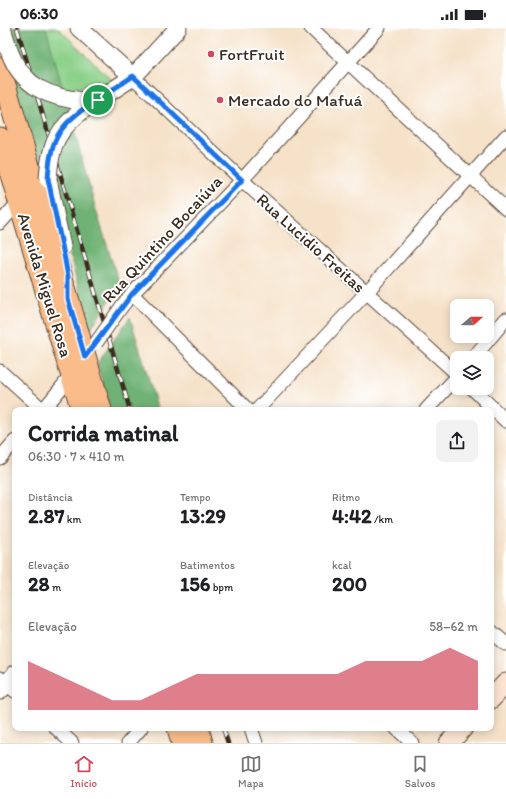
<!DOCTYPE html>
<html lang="pt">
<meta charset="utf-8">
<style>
:root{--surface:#fff;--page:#f2f2f2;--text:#202124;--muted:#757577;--line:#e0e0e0;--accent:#d1495b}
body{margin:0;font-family:Itim,sans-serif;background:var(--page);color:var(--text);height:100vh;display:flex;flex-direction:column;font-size:15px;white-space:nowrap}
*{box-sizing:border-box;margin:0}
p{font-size:13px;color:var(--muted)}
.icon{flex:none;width:22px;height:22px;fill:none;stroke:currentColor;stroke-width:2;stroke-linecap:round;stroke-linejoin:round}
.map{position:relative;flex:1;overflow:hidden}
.sheet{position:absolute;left:12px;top:379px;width:482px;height:324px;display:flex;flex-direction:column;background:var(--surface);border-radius:8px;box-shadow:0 2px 10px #0003}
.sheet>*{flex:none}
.needle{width:26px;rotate:69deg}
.tools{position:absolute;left:450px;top:271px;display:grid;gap:8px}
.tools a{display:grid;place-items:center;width:44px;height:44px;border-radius:8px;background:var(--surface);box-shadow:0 2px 10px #0003;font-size:20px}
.pin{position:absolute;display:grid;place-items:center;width:34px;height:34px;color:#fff;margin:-17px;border:2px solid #fff;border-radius:50%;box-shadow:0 1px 4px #0007}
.round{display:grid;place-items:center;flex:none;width:42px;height:42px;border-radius:8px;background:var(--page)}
.head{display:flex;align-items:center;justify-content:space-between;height:68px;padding:0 16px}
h1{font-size:22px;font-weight:800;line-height:30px}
.stats{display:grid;grid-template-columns:repeat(3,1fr);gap:6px;height:68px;padding:4px 16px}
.stats div{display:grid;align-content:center}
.stats b{font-size:20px;font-weight:800}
.stats small{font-size:11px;font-weight:400}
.stats p{font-size:11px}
.chart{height:112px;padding:8px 16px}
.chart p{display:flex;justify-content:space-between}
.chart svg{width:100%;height:72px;margin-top:4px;fill:var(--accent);opacity:.7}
.status{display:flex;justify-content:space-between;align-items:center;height:28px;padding:0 20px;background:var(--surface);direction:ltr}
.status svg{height:11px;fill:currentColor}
.dock{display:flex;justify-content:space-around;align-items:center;height:56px;border-top:1px solid var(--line);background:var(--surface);font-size:11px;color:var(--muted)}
.dock a{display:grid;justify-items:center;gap:2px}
.dock .current{color:var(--accent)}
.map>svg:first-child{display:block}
</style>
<div class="status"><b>06:30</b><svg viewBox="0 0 49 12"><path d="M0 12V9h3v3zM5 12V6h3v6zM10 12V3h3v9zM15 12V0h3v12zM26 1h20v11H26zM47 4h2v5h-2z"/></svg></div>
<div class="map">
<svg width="506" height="715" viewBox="0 0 506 715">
<rect width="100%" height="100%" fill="#fff"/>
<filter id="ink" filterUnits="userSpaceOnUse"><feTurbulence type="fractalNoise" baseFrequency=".025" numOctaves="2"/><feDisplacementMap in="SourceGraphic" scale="8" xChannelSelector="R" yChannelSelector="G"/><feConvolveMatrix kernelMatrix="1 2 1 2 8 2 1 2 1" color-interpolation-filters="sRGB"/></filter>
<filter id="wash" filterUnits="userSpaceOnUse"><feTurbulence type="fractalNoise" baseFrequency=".012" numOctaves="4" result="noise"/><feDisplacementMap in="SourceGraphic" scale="16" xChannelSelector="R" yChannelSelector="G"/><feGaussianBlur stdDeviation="0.9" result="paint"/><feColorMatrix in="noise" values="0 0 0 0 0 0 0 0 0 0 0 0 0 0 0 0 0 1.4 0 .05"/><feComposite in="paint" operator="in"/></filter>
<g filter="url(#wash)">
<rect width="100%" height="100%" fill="#f6e2c9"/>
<path fill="#8bd089" stroke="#637d54" d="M44,0H58L113,53L59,63Z"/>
<path fill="#70b275" stroke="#566e4a" d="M7,0H46L96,182L120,258L89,303L54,164L53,147L40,137L9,40Z
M130,289L158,382H111L97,336Z"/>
</g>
<g filter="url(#ink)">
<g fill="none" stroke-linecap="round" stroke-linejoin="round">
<defs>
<path id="minor" d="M311,0L506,181
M133,49L242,152L457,346
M0,195L19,174
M132,266L248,382
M122,278L132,266L242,152L379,0
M473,330L506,291
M0,343L43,382
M472,360L506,393
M43,382L75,343
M257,382L366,265L506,108
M426,382L457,349
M0,430L15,413
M491,603L506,616
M0,650L15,663
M56,700L72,715
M251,700L256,715
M396,700L412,715
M128,715L141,700"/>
<path id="tertiary" d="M2,0L10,25
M79,0L133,49
M87,79L133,49L178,0
M48,151L62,219
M0,663L15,646"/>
<path id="secondary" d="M491,671L506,655
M449,715L463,700"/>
<path id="primary" d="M0,40L101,382
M0,110L82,382
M178,700L182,715
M198,700L202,715"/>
</defs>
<use href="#minor" stroke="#574638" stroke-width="15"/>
<use href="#tertiary" stroke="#574638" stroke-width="19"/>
<use href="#secondary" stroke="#574638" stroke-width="21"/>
<use href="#primary" stroke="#574638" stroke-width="23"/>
<use href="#minor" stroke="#fff" stroke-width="13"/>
<use href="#tertiary" stroke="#fff" stroke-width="17"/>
<use href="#secondary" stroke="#fde4d0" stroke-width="19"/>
<use href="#primary" stroke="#f9bc8a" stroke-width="21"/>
<defs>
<path id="rail" d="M17,0L130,382
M223,700L228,715"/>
</defs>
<use href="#rail" stroke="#3b2a1e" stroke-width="4.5"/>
<use href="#rail" stroke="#fff" stroke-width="3" stroke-dasharray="9" stroke-linecap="butt"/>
<defs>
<path id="minor-bridge" d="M96,315L122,278"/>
<path id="tertiary-bridge" d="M10,25C23,59 50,70 84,73
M48,151C50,115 58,100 87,79"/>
</defs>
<use href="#minor-bridge" stroke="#574638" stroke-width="15" stroke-linecap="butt"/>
<use href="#tertiary-bridge" stroke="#574638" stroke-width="19" stroke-linecap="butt"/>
<use href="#minor-bridge" stroke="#fff" stroke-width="13"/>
<use href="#tertiary-bridge" stroke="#fff" stroke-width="17"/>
</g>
</g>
<g fill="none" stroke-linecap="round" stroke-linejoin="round" filter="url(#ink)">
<defs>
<path id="route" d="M133,48L242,152L132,266L85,329L68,271V249L65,232L48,151C49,134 51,115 62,101C78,80 111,64 133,48Z"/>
</defs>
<use href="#route" stroke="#fff" stroke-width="8"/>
<use href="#route" stroke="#1a73e8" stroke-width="5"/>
</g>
<g fill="#d1495b" stroke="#fff" stroke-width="1.5">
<circle cx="211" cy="26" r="4"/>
<circle cx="220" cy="72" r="4"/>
</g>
<g text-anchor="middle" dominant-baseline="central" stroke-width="4" stroke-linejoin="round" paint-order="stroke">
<g font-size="17" fill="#3b2a1e" stroke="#fff" text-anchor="start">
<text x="219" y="26">FortFruit</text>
<text x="228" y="72">Mercado do Mafuá</text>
</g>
<g font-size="17" fill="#3b2a1e" stroke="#fff">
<text transform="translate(162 211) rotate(-47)">Rua Quintino Bocaiúva</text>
<text transform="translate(311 215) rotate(42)">Rua Lucidio Freitas</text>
<text transform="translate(45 257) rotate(73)">Avenida Miguel Rosa</text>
</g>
</g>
</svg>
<div class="tools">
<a><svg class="needle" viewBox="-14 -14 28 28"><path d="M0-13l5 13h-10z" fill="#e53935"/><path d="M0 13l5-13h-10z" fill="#757577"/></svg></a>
<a><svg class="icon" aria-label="layers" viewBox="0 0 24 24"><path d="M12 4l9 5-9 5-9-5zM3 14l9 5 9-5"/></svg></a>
</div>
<div class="pin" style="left:98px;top:72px;background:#1e9e55"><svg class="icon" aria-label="arrive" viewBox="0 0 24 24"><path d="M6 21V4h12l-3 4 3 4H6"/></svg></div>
<section class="sheet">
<div class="head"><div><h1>Corrida matinal</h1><p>06:30 · 7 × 410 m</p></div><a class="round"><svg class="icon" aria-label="share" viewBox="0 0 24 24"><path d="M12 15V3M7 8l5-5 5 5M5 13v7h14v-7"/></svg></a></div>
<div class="stats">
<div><p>Distância</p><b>2.87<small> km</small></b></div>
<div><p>Tempo</p><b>13:29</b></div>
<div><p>Ritmo</p><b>4:42<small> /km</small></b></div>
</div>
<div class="stats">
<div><p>Elevação</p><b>28<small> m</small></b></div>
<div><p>Batimentos</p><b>156<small> bpm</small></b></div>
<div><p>kcal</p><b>200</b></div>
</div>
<div class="chart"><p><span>Elevação</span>58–62 m</p>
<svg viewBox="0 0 160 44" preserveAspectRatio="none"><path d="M0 44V14L10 22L20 30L30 38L40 38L50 30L60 22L70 22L80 22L90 22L100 22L110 22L120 14L130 14L140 14L150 6L160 14V44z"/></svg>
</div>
</section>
</div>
<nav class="dock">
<a class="current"><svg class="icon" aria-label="home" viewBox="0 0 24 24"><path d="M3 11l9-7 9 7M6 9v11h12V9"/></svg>Início</a>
<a><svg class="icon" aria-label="map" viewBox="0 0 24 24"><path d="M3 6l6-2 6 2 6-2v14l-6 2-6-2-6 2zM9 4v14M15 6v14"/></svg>Mapa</a>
<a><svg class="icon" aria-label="saved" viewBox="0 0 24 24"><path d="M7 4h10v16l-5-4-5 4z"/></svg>Salvos</a>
</nav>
